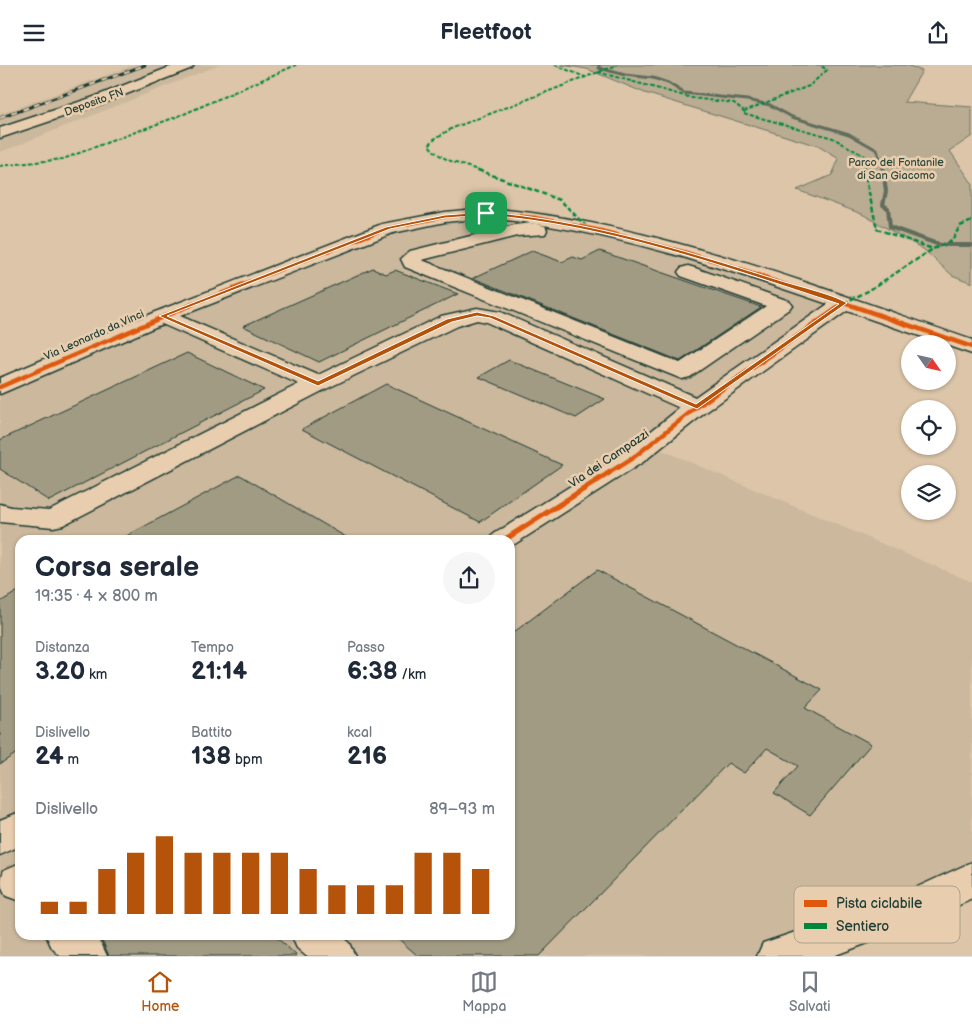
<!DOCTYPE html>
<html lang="it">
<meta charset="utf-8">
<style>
:root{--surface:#fff;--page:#f6f6f7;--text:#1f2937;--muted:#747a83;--line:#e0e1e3;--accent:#b45309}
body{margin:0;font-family:"Balsamiq Sans",sans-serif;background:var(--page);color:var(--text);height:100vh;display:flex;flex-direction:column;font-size:19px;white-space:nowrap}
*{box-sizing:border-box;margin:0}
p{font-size:16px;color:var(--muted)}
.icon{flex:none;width:28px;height:28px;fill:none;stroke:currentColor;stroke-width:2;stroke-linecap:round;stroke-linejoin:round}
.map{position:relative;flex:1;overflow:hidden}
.panel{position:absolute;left:15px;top:470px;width:500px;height:405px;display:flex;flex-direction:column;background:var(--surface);border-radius:15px;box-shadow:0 1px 4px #0004}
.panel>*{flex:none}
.needle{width:32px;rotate:124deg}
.tools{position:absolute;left:901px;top:270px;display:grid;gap:10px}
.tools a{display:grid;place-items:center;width:55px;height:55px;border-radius:50%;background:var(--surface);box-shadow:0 1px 4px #0004;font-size:25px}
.pin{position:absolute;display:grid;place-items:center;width:42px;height:42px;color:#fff;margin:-21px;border-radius:10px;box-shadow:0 2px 8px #0006}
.round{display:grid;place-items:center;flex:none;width:52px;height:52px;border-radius:26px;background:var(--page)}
.headline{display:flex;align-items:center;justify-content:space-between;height:85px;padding:0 20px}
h1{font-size:28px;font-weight:800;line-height:38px}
.metrics{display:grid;grid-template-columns:repeat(3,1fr);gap:8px;height:85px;padding:5px 20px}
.metrics div{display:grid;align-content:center}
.metrics b{font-size:25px;font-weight:800}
.metrics small{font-size:14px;font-weight:400}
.metrics p{font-size:14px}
.chart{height:140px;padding:10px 20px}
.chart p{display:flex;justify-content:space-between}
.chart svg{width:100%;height:90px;margin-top:5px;stroke:var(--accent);stroke-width:6}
header{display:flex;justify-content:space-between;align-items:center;height:65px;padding:0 20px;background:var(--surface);font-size:22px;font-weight:800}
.tab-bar{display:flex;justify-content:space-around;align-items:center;height:70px;border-top:1px solid var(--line);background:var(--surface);font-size:14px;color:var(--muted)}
.tab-bar a{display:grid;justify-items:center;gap:2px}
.tab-bar .on{color:var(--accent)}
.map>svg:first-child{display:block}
</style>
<header><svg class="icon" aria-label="menu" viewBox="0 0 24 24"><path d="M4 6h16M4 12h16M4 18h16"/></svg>Fleetfoot<svg class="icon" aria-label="share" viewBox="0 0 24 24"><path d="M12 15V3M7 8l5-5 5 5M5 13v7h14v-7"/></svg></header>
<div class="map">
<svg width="972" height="891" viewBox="0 0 972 891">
<rect width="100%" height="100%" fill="#dcc5a8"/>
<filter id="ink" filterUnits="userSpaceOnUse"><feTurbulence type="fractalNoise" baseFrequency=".02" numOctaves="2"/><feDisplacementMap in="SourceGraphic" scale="10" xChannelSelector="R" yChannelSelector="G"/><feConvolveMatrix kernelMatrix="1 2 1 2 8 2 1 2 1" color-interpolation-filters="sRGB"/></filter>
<g filter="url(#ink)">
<path fill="#cbb89d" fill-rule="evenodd" d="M134,0H219L0,87V49Z
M469,143H506L546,147L614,162L843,234L659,384L972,517V837L829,891H0V315L164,244L385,158L434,148ZM20,475H510V870H20Z"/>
<path fill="#b9ac92" stroke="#6c7463" d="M561,0H907L922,6L904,37L972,42V71L950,86L972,118V218L952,210L923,184L862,149L797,125L832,110L839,94L818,81L645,28L587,4Z"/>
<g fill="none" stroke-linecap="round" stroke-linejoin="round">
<path stroke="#606c5c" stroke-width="3" d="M599,0V3L625,10L653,13L668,18L684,28L747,35L770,40L792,52L849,69L877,85L883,106"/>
<path stroke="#606c5c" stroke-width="4" d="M883,105L886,126L883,140L888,143L890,162L940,180H972"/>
</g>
<path fill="#a29b83" stroke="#1f3d34" d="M532,186L562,197L573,192L582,195L600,186L761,242L680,296L473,213Z
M373,203L386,209L395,205L458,229L319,297L243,261Z
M187,288L264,325L49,436L0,404V375Z
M509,295L605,334L576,353L479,312Z
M386,319L562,400L480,457L302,364Z
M240,410L351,475H119Z
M597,505L822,625L805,643L871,679L810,750L774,728L798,701L767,683L744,708L728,698L539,891H418L394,870H510V570Z
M20,525V686L0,699V537Z
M96,870H274L297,891H109L103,877Z"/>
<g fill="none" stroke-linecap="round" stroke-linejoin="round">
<defs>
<path id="minor" d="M175,0H194L192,3L104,38L0,73V63L94,32Z
M486,143C650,156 817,222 972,275V289L847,246L706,347L643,397L510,482V475H490L494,469L625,387L680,343L486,257L477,255L457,261L326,324L63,460L53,462L0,457V439L11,442L49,445L299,319L162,259L0,329V313L155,247L382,159L445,147ZM486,153C604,163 717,201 828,239L695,332L500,247L477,243L441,251L318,310L180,251L393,168L445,157Z
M532,158L545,161L547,165L545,169L517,171L422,195L680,298L766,241L681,211L678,207L681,203L688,201L695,203L789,236L792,240L789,244L690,312L682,314L405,202L401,194L410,186L515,160Z
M20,747V781L0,790V755Z
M972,797V834L916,860L833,891H757L763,878L887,836Z
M20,798V836L6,831C0,822 0,815 4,805Z
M46,870H94L101,878L107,891H60L52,883Z
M291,870H340L349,878L355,891H306L297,883Z"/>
</defs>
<use href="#minor" stroke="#1f3d34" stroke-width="3"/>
<use href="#minor" fill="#e8ceaf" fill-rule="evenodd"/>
<defs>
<path id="rail" d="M0,53L145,0"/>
</defs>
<use href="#rail" stroke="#1f3d34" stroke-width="3"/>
<use href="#rail" stroke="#e8ceaf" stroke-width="2" stroke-dasharray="6" stroke-linecap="butt"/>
<path stroke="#00873e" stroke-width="2" stroke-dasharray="4 2" stroke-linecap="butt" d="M555,0L585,12
M598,7L692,33L734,38L744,46L743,48L833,73L864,91V106
M744,46L809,21L827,5L820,0
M0,101L63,94L184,49L296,0
M481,106C464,100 440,96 429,80L434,74L453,63L617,0"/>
<path stroke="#00873e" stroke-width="2.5" stroke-dasharray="5 2.5" stroke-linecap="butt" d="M478,105L560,135L586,161
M864,105L877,164L933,184L952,176L960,161L972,156
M844,238L868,226L933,184"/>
<defs>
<path id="cycleway-far2" d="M190,240L388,163L445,152L486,148L534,152L600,165L686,187L850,240
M841,240L844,238"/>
<path id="cycleway-far1" d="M847,239L972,282
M0,322L193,239
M607,409L634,392L697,342L843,239"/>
<path id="cycleway" d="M504,475L609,408"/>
</defs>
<use href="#cycleway-far2" stroke="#e8ceaf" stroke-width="5"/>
<use href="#cycleway-far1" stroke="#e8ceaf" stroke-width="7"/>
<use href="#cycleway" stroke="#e8ceaf" stroke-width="9"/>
<use href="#cycleway-far2" stroke="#de580e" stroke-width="3"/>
<use href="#cycleway-far1" stroke="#de580e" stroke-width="4.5"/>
<use href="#cycleway" stroke="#de580e" stroke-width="5.5"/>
</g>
</g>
<path fill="#b45309" stroke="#fff" fill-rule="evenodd" d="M486,147C586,155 680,184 775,214C793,220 833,229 847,238L697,344L490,253L477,251L452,257L318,321L159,251L386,162L445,150ZM486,150C608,160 723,201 839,239L696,339L494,251L477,247L447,254L318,316L167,251L390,164L445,153Z"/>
<g text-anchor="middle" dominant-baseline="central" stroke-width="5" stroke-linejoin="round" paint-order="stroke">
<g font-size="11" fill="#1f3d34" stroke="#e8ceaf">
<text transform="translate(94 37) rotate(-20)">Deposito FN</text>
<text transform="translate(94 270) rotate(-24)">Via Leonardo da Vinci</text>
</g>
<g font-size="11" fill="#2e483d" stroke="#e8ceaf">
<text x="896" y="97">Parco del Fontanile<tspan x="896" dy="13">di San Giacomo</tspan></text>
</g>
<g font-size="12" fill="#1f3d34" stroke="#e8ceaf">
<text transform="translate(609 394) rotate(-34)">Via dei Campazzi</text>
</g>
</g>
<rect x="794" y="821" width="166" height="57" rx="8" fill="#e8ceaf" stroke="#aca28a" stroke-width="1"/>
<rect x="804" y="835" width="23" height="7" fill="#de580e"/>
<rect x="804" y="858" width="23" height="6" fill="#00873e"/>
<g font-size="14" fill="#1f3d34">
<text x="836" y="843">Pista ciclabile</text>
<text x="836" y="866">Sentiero</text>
</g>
</svg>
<div class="tools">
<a><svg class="needle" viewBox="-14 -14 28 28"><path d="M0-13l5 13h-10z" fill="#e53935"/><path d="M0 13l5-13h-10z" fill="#747a83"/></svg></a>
<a><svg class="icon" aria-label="locate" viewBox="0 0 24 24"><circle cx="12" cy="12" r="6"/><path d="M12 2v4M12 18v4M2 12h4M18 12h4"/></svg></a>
<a><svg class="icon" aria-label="layers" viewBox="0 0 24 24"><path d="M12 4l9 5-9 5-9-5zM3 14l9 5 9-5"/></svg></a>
</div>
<div class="pin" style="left:486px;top:148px;background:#1e9e55"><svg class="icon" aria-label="arrive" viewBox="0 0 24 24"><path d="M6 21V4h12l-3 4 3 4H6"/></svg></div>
<section class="panel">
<div class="headline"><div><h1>Corsa serale</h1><p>19:35 · 4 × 800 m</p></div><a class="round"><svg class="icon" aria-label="share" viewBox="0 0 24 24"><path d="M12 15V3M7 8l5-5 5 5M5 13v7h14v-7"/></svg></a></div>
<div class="metrics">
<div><p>Distanza</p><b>3.20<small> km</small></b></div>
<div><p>Tempo</p><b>21:14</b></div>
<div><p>Passo</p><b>6:38<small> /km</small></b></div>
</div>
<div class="metrics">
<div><p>Dislivello</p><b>24<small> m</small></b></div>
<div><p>Battito</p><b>138<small> bpm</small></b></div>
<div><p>kcal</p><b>216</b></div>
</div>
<div class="chart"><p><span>Dislivello</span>89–93 m</p>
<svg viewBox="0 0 160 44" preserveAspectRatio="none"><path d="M5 44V38M15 44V38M25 44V22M35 44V14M45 44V6M55 44V14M65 44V14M75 44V14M85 44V14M95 44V22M105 44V30M115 44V30M125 44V30M135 44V14M145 44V14M155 44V22"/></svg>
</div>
</section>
</div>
<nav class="tab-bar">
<a class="on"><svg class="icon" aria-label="home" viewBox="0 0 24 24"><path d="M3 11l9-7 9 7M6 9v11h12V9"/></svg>Home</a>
<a><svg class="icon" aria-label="map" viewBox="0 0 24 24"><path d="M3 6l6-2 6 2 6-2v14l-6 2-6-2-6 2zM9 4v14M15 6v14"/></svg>Mappa</a>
<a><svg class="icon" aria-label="saved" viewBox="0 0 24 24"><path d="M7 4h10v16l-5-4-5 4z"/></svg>Salvati</a>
</nav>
